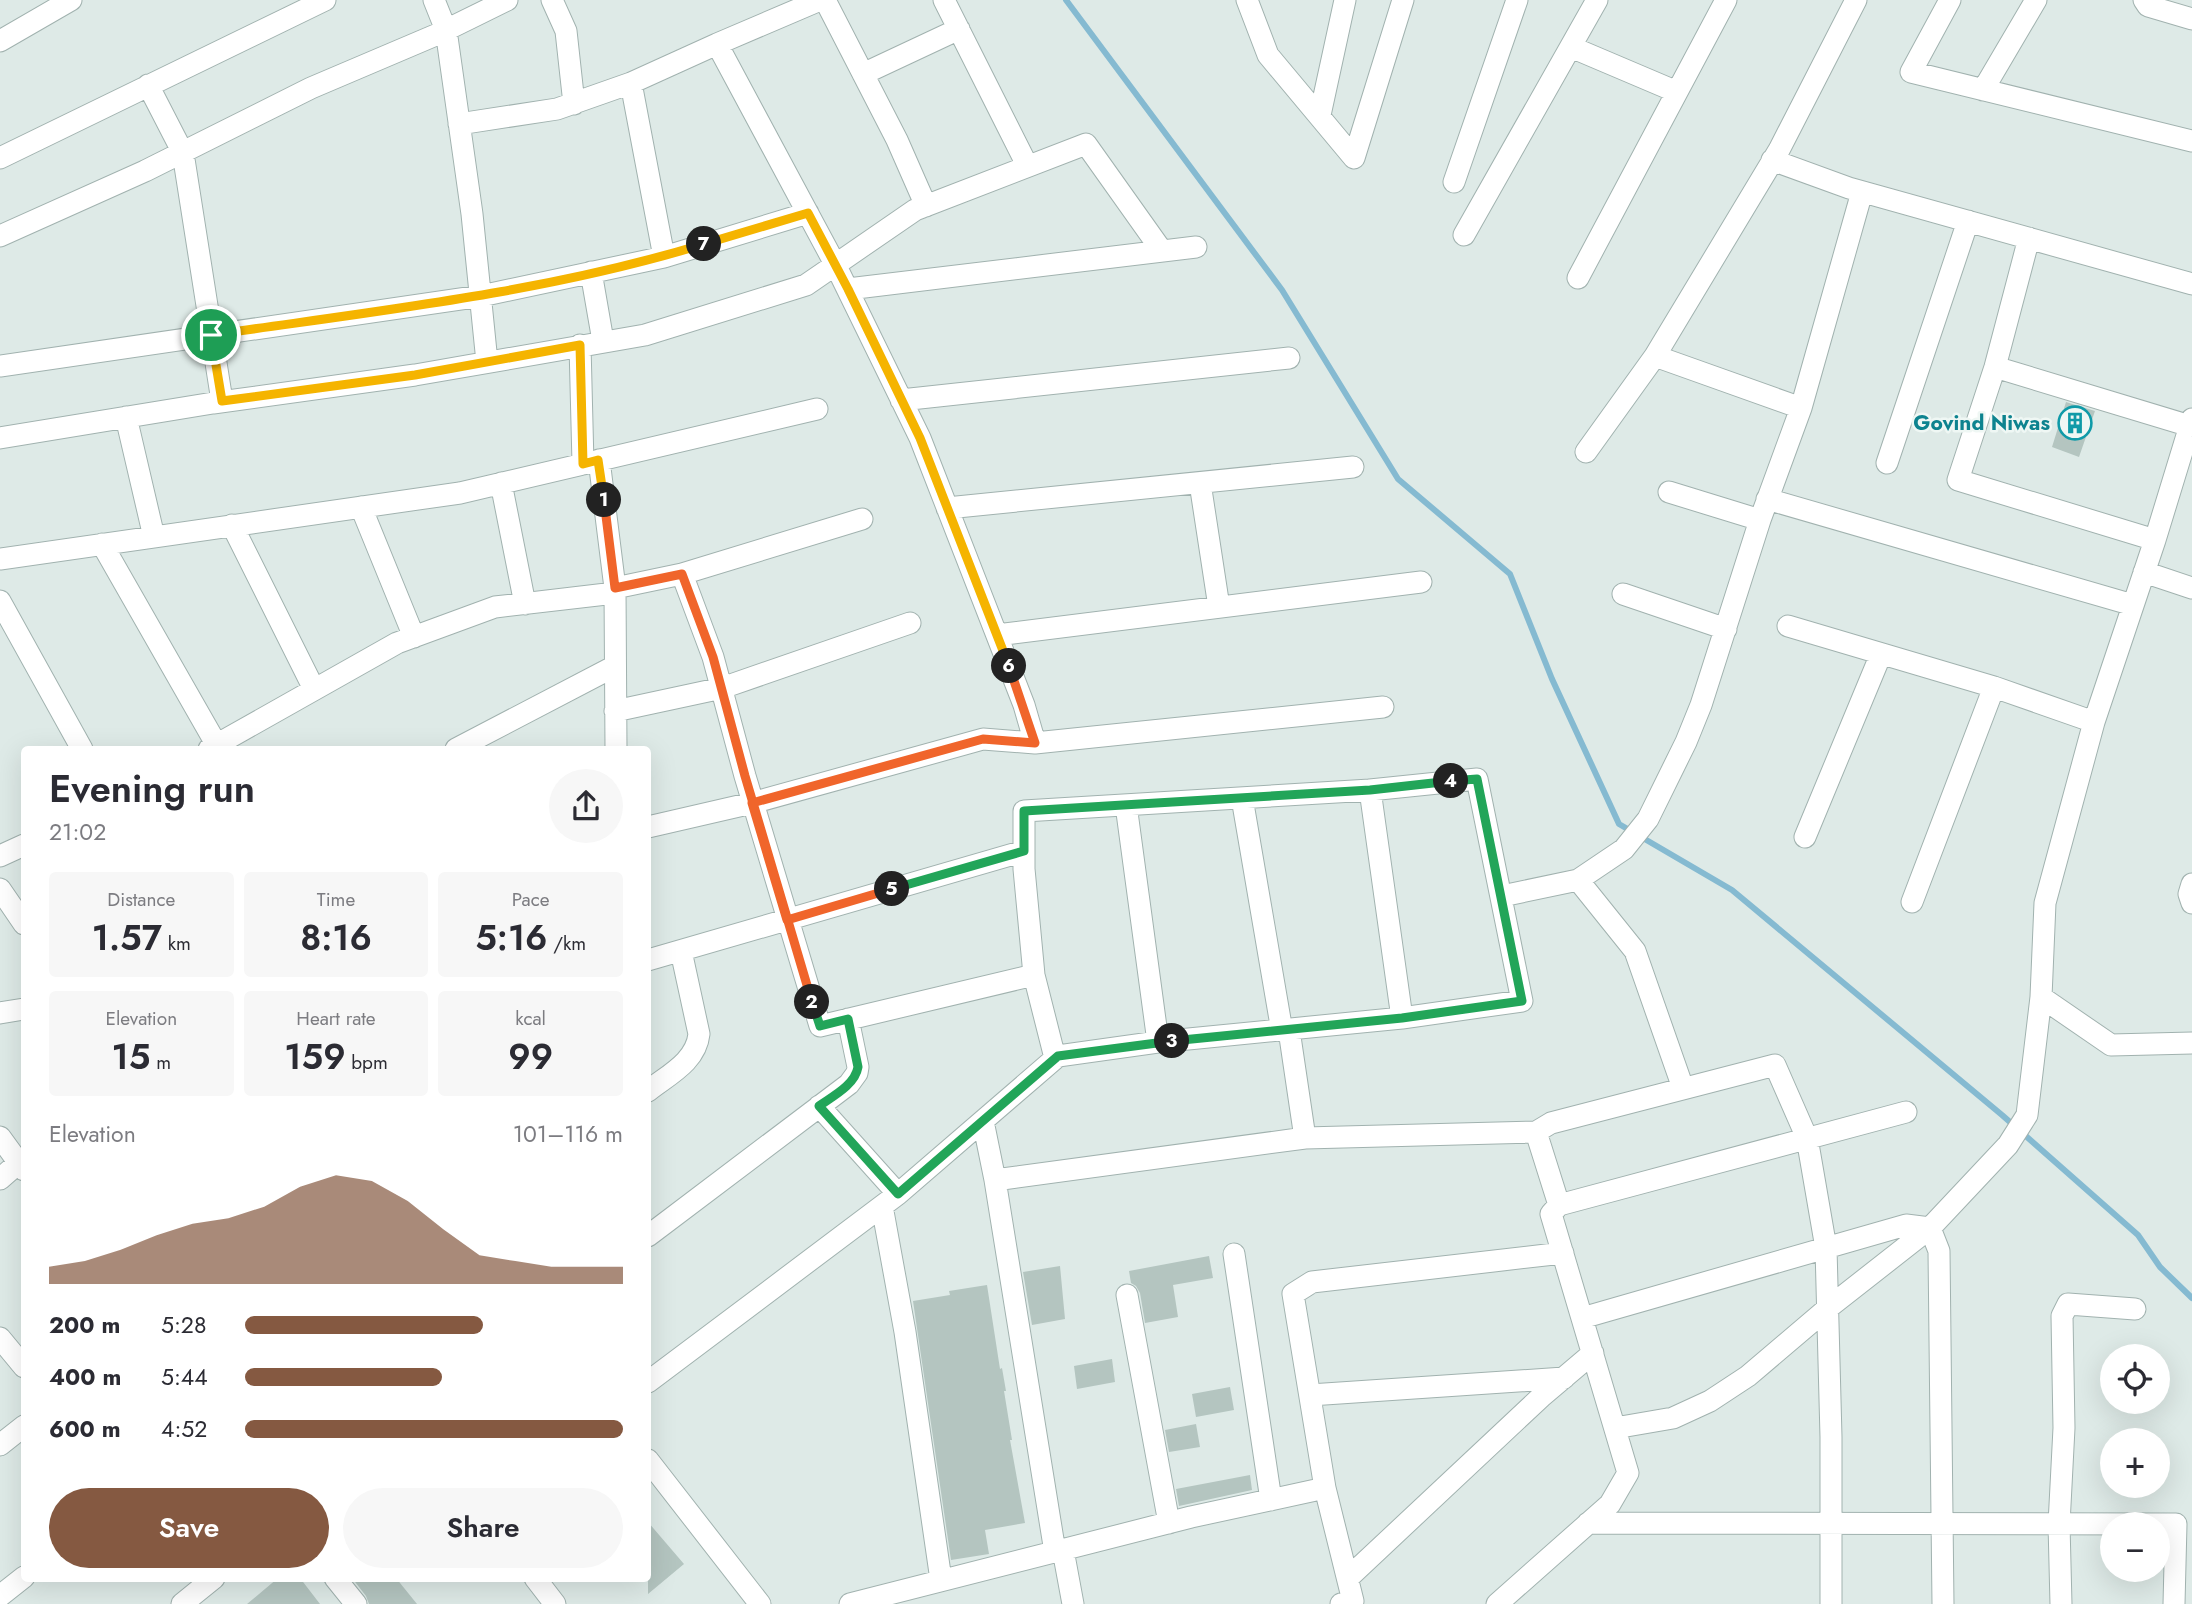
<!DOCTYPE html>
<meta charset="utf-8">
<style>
:root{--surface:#fff;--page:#f7f7f7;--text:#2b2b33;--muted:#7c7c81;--accent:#855941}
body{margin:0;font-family:Jost,sans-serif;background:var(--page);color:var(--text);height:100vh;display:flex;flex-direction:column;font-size:26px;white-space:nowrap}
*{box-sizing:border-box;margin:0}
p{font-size:23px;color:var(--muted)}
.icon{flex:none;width:38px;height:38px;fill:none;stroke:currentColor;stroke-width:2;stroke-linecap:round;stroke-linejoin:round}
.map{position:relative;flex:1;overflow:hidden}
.details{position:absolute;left:21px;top:746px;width:630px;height:836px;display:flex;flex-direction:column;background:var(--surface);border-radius:7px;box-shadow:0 7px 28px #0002}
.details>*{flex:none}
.buttons{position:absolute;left:2100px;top:1344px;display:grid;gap:14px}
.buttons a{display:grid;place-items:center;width:70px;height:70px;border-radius:50%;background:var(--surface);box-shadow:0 7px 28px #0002;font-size:35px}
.pin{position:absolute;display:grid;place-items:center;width:60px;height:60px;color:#fff;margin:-30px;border:4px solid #fff;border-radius:50%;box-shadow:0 2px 7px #0007}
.km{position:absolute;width:35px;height:35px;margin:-18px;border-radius:50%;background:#222;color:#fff;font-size:19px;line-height:35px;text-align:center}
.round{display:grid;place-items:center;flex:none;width:74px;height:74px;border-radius:37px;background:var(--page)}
.overview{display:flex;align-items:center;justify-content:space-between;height:119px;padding:0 28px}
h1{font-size:38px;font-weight:600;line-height:52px}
.stats{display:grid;grid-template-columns:repeat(3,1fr);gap:10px;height:119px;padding:7px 28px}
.stats div{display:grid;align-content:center;border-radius:7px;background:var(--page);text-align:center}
.stats b{font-size:35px;font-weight:600}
.stats small{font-size:19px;font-weight:400}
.stats p{font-size:19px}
.chart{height:196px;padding:14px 28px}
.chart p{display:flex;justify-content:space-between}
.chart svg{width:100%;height:126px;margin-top:7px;fill:var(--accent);opacity:.7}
.cta{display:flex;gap:14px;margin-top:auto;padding:14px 28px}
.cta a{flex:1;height:80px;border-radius:42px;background:var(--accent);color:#fff;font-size:28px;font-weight:600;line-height:80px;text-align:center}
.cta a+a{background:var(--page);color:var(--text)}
ul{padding:0 28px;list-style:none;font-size:23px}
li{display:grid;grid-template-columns:112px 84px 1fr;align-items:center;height:52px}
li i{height:18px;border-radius:9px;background:var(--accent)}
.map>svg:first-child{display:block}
</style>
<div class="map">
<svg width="2192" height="1604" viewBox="0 0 2192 1604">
<rect width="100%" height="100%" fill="#deeae7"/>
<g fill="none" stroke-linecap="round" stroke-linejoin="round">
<path stroke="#85bad1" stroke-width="6" d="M1066,0L1282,290L1398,479L1510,574L1552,679L1619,824L1732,890L2002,1115L2138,1235L2160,1267L2192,1298"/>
</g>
<path fill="#b4c5c0" d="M2066,402L2095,411L2079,457L2052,447Z
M1209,1256L1213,1278L1173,1285L1178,1317L1145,1323L1140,1293L1136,1286L1131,1283L1129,1271Z
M1060,1266L1065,1319L1032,1325L1023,1272Z
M987,1285L1000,1369L1002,1368L1006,1391H1004L1012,1440H1010L1025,1523L985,1530L989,1554L951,1560L913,1301L950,1295L949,1291Z
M1112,1359L1115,1382L1077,1389L1074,1366Z
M1230,1387L1234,1410L1196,1417L1192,1394Z
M1196,1424L1200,1447L1169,1452L1165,1430Z
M1250,1475L1252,1490L1179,1506L1176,1489Z
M648,1522L684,1564L648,1594Z
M278,1578H300L320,1604H247Z
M352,1578H396L417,1604H369L366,1596Z"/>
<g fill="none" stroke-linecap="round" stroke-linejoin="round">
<defs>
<path id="minor" d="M434,0L446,30L472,214L487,362
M552,0L566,31L574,104
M820,0L717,44L835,264L920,438L1024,705L1035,743
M825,0L897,140L926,206
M944,0L1027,165
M1247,0L1268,55L1354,158L1403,0
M1950,0L1911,72L2192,141
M2144,0L2148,6L2192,19
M0,41L71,0
M1571,47L1677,92
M863,74L959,29
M148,85L183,153L222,401
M1983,90L2036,0
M1320,115L1345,0
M459,124L557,109L631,83
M0,158L325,0
M1772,160L1849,188L2192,284
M1454,182L1517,0
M1464,235L1597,0
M0,236L145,171L311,88L438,34L507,0
M2029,238L1995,367L1958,480L2155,540
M664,257L808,213
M591,272L603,341
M1578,278L1726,0
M848,289L1196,247
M580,345L583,464
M1655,356L1801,408
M0,366L481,296L664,257L631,83L717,44
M1995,367L2190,426
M901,400L1289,358
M126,417L154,537
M2192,419L2155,540L2094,722L2045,903L2041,997L2111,1045L2192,1043
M0,438L213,403L415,375L645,335L806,285L915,210L1086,144L1162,251
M1586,452L1655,356L1779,150L1856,0
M599,460L615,588L616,749
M1887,463L1968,221
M501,483L525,604
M1200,483L1219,607
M1669,492L1760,520
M1767,499L2133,605
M361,507L414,637
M947,508L1353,467
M232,525L314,689
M102,544L219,749
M0,559L460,493L817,409
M2144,572L2192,588
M682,574L713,657L745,776L820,1026L1034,975L1024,869V811L1370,790L1477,779L1522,1001L1402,1018
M615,588L682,574L862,519
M1623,594L1726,629
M0,601L82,749
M1788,626L1994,687L2094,722
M997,635L1421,582
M615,711L722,688L910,623
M209,749L397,643L495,607L615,593
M456,749L615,666
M1242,798L1282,1031
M1126,805L1158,1042
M648,827L752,803L983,739L1035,743L1383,707
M1805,837L1881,654
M0,856L24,845
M1578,880L1635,951L1683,1088
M2192,884L2189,894L2192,903
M0,889L24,924
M1502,896L1578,880L1624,849L1648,819L1686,742L1701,705L1760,520L1801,408L1862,192
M1912,902L1994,687
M648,960L1024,851
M1034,975L1055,1058
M0,1013L24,1009
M648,1091C668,1075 696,1062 699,1034L681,951
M819,1106L898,1194
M983,1121L995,1180L1055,1552
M1536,1132L1559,1205
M0,1137L24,1170
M1305,1138L1536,1132L1551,1123L1775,1065L1807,1138L1826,1248L1831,1437V1604
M0,1179L24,1158
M995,1180L1305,1138L1289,1030
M882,1206L905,1332L941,1580
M648,1236L849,1084L857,1073L858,1067L848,1019
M1234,1254L1271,1500
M1127,1295L1169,1523
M1582,1318L1906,1225L1930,1228L1939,1251L1943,1604
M0,1338L24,1367
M648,1382L898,1194L1058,1056L1158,1042L1402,1018L1370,790
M1310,1395L1564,1378
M1615,1428L1673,1418L1710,1401L1748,1376L1828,1308L1930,1228L2008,1145L2027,1115L2041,997
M0,1445L24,1426
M648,1460L760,1604
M1588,1523L2176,1524L2174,1604
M1063,1550L1073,1604
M335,1578L356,1604
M535,1578L555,1604
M1348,1578L1541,1397L1593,1353
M0,1596L24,1577
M182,1604L214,1578
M850,1604L1191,1517L1325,1488
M1341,1604L1353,1601L1325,1488L1293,1294L1312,1282L1563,1253
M1497,1604L1610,1504L1628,1473L1551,1214L1559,1205L1906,1112
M2061,1604L2059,1524L2064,1428L2062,1316L2068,1304L2135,1309"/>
</defs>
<use href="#minor" stroke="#a1b2af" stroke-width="23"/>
<use href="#minor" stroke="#fff" stroke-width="21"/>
</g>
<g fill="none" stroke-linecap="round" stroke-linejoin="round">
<defs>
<path id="split-1" d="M211,335L222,401L415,375L580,345L583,464L598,460L604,500"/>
<path id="split-2" d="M604,500L615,588L682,574L713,657L745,776L812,1002"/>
<path id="split-3" d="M812,1002L820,1026L848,1019L858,1067C855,1085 833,1096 819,1106L898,1194L1058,1056L1172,1041"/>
<path id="split-4" d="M1172,1041L1402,1018L1522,1001L1477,779L1451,781"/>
<path id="split-5" d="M892,889L1024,851V811L1370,790L1451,781"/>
<path id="split-6" d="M892,889L787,920L752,803L983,739L1035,743L1009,666"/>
<path id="split-7" d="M704,244L808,213L848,289L920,438L1009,666"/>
<path id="split-8" d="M211,335C376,311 544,293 704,244"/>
</defs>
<use href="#split-1" stroke="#fff" stroke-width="14"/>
<use href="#split-2" stroke="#fff" stroke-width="14"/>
<use href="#split-3" stroke="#fff" stroke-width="14"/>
<use href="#split-4" stroke="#fff" stroke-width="14"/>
<use href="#split-5" stroke="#fff" stroke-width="14"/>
<use href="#split-6" stroke="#fff" stroke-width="14"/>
<use href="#split-7" stroke="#fff" stroke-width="14"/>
<use href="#split-8" stroke="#fff" stroke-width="14"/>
<use href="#split-1" stroke="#f5b400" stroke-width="9"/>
<use href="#split-2" stroke="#f0652b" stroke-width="9"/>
<use href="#split-3" stroke="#22a559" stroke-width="9"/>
<use href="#split-4" stroke="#22a559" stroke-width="9"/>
<use href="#split-5" stroke="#22a559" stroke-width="9"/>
<use href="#split-6" stroke="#f0652b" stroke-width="9"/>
<use href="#split-7" stroke="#f5b400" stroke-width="9"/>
<use href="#split-8" stroke="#f5b400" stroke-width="9"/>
</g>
<defs>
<symbol id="building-ring" viewBox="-11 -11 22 22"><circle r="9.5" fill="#eff7f4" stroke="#0f9aa8" stroke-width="1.5"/><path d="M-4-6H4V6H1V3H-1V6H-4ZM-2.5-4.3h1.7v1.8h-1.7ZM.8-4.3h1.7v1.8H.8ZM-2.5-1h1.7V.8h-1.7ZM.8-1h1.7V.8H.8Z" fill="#0f9aa8"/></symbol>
</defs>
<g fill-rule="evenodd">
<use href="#building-ring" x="2056" y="404" width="38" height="38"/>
</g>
<g text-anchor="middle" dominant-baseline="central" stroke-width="5" stroke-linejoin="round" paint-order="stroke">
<g font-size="21" font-weight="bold" fill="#0d838f" stroke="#eff7f4" text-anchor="end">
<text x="2050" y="423">Govind Niwas</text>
</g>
</g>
</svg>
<div class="buttons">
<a><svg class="icon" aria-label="locate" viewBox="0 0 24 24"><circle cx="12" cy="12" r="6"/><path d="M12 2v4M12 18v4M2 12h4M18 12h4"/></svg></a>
<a>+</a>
<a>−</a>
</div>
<div class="pin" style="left:211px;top:335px;background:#1e9e55"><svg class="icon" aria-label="arrive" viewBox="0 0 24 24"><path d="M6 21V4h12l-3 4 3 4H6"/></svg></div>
<b class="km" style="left:604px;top:500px">1</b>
<b class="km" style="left:812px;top:1002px">2</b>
<b class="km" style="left:1172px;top:1041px">3</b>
<b class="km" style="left:1451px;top:781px">4</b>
<b class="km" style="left:892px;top:889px">5</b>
<b class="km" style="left:1009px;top:666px">6</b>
<b class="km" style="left:704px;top:244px">7</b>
<section class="details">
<div class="overview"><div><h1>Evening run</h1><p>21:02</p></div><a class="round"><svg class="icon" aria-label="share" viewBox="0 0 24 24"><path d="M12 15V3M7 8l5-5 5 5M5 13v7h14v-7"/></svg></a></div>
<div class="stats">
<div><p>Distance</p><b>1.57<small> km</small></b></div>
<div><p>Time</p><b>8:16</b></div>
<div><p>Pace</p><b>5:16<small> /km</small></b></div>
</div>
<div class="stats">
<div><p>Elevation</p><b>15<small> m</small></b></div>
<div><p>Heart rate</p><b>159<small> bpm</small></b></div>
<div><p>kcal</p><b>99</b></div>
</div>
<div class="chart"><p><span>Elevation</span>101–116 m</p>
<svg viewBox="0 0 160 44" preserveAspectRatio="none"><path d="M0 44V38L10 36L20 32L30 27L40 23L50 21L60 17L70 10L80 6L90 8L100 15L110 25L120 34L130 36L140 38L150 38L160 38V44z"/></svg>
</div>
<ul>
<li><b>200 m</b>5:28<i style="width:63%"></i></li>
<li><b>400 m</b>5:44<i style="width:52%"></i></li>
<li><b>600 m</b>4:52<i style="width:100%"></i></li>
</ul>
<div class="cta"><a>Save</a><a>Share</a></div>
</section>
</div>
